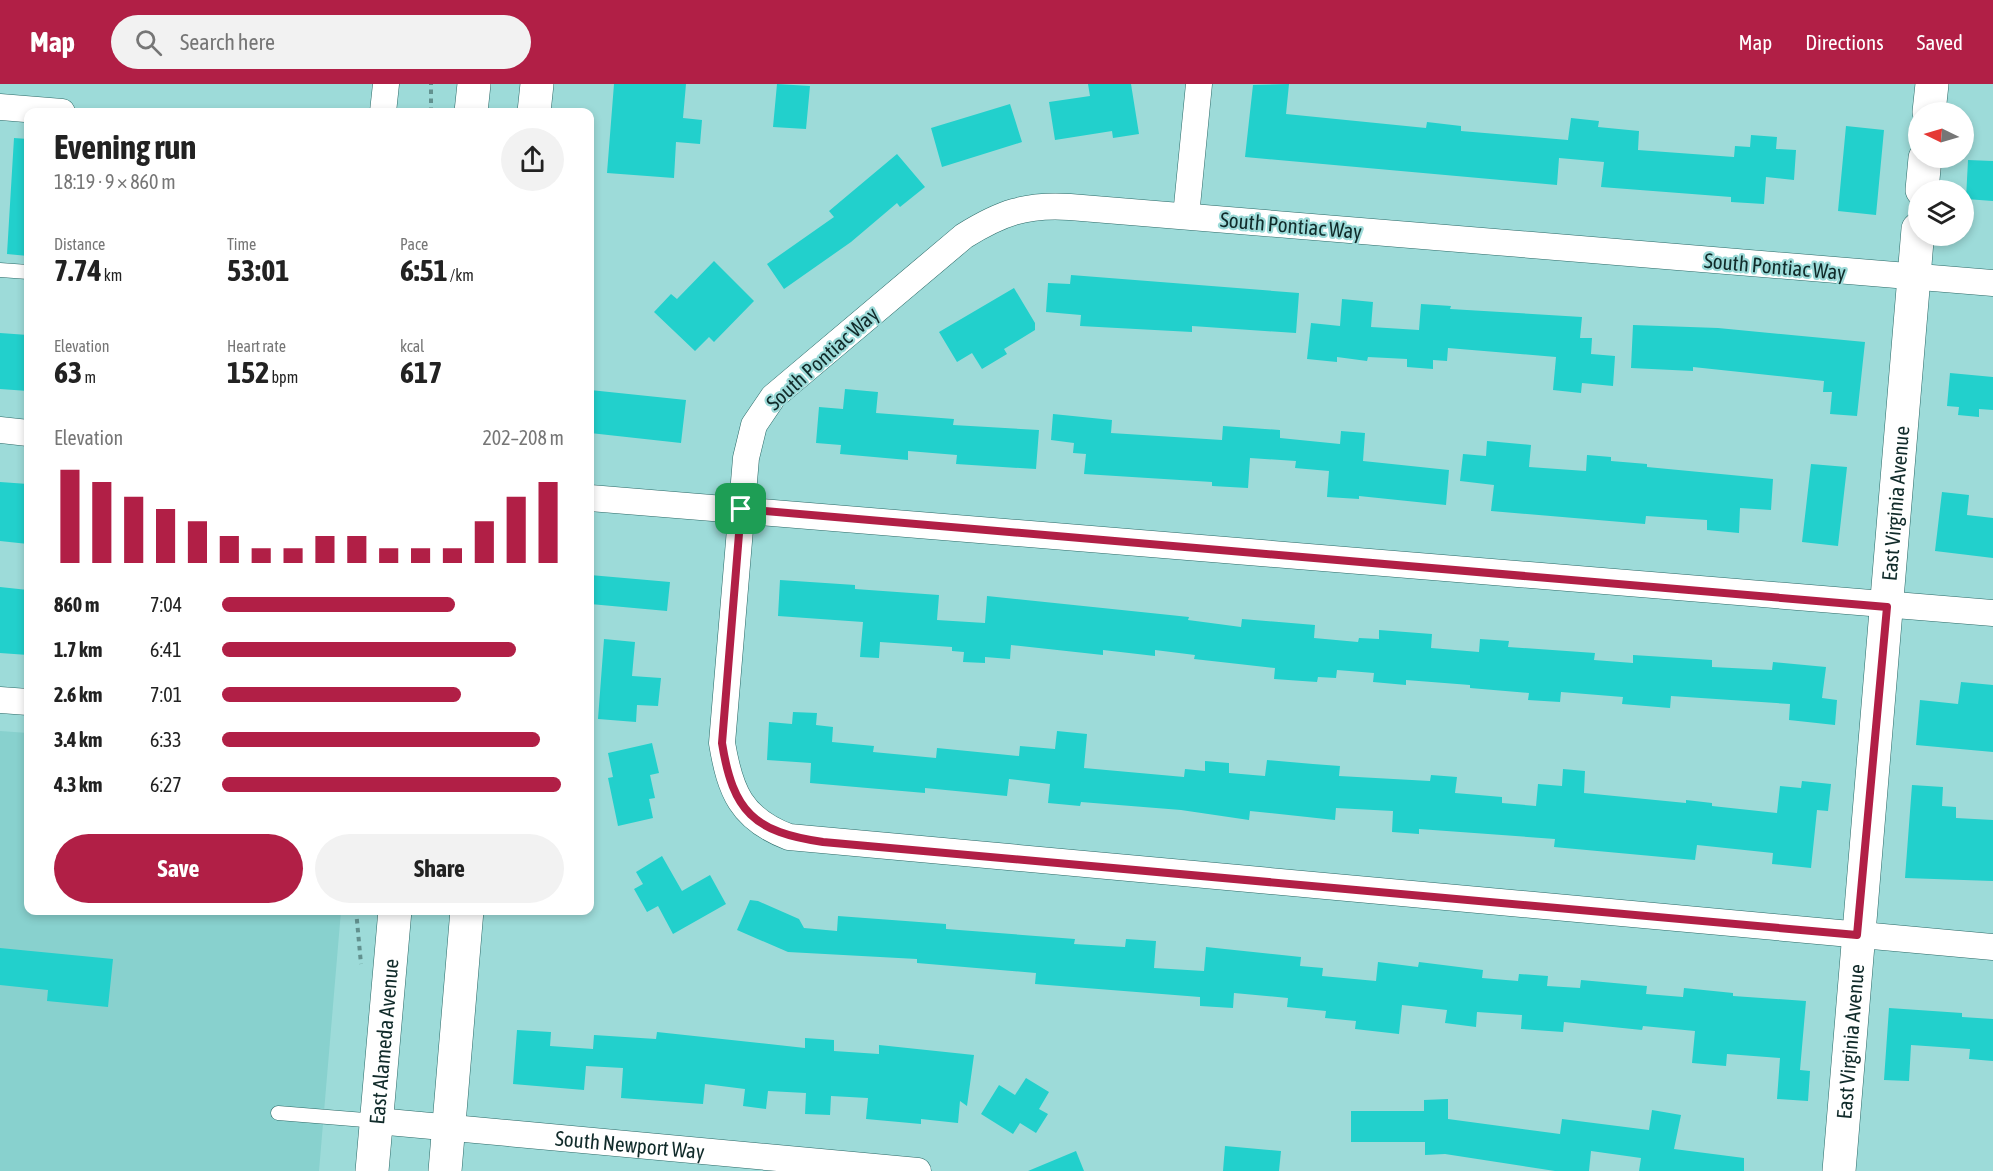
<!DOCTYPE html>
<meta charset="utf-8">
<style>
:root{--surface:#fff;--page:#f2f2f2;--text:#222;--muted:#767676;--accent:#b11f46}
body{margin:0;font-family:"Asap Condensed",sans-serif;background:var(--page);color:var(--text);height:100vh;display:flex;flex-direction:column;font-size:22px;white-space:nowrap}
*{box-sizing:border-box;margin:0}
p{font-size:20px;color:var(--muted)}
.icon{flex:none;width:33px;height:33px;fill:none;stroke:currentColor;stroke-width:2;stroke-linecap:round;stroke-linejoin:round}
.map{position:relative;flex:1;overflow:hidden}
.sheet{position:absolute;left:24px;top:24px;width:570px;height:807px;display:flex;flex-direction:column;background:var(--surface);border-radius:12px;box-shadow:0 3px 9px #0003}
.sheet>*{flex:none}
.needle{width:39px;rotate:275deg}
.controls{position:absolute;left:1908px;top:18px;display:grid;gap:12px}
.controls a{display:grid;place-items:center;width:66px;height:66px;border-radius:50%;background:var(--surface);box-shadow:0 3px 9px #0003;font-size:30px}
.pin{position:absolute;display:grid;place-items:center;width:51px;height:51px;color:#fff;margin:-26px;border-radius:12px;box-shadow:0 3px 9px #0006}
.round{display:grid;place-items:center;flex:none;width:63px;height:63px;border-radius:32px;background:var(--page)}
.summary{display:flex;align-items:center;justify-content:space-between;height:102px;padding:0 30px}
h1{font-size:33px;font-weight:700;line-height:45px}
.figures{display:grid;grid-template-columns:repeat(3,1fr);gap:9px;height:102px;padding:6px 30px}
.figures div{display:grid;align-content:center}
.figures b{font-size:30px;font-weight:700}
.figures small{font-size:16px;font-weight:400}
.figures p{font-size:16px}
.chart{height:168px;padding:12px 30px}
.chart p{display:flex;justify-content:space-between}
.chart svg{width:100%;height:108px;margin-top:6px;stroke:var(--accent);stroke-width:6}
.action{display:flex;gap:12px;margin-top:auto;padding:12px 30px}
.action a{flex:1;height:69px;border-radius:36px;background:var(--accent);color:#fff;font-size:24px;font-weight:700;line-height:69px;text-align:center}
.action a+a{background:var(--page);color:var(--text)}
ul{padding:0 30px;list-style:none;font-size:20px}
li{display:grid;grid-template-columns:96px 72px 1fr;align-items:center;height:45px}
li i{height:15px;border-radius:8px;background:var(--accent)}
header{display:flex;align-items:center;gap:36px;box-sizing:border-box;height:84px;padding:0 30px;background:var(--accent);color:#fff}
header strong{font-size:28px}
nav{display:flex;gap:33px;margin-inline-start:auto;font-size:21px}
.search{width:420px;height:54px;background:var(--page);display:flex;align-items:center;gap:15px;box-sizing:border-box;padding:0 21px;border-radius:33px;color:var(--muted);font-size:22px}
.map>svg:first-child{display:block}
</style>
<header>
<strong>Map</strong>
<div class="search"><svg class="icon" aria-label="search" viewBox="0 0 24 24"><circle cx="10" cy="10" r="6"/><path d="M15 15l6 6"/></svg>Search here</div>
<nav><a>Map</a><a>Directions</a><a>Saved</a></nav>
</header>
<div class="map">
<svg width="1993" height="1087" viewBox="0 0 1993 1087">
<rect width="100%" height="100%" fill="#9ddbd9"/>
<path fill="#88d1ce" d="M0,647L28,649V826L341,827L319,1087H0Z"/>
<path fill="#22d0cc" d="M614,0H686L683,34L702,36L700,60L676,58L674,94L607,89Z
M777,0L810,2L806,45L773,43Z
M1088,0H1131L1139,50L1113,54L1112,47L1055,56L1049,18L1090,12Z
M1289,0L1286,30L1426,44L1427,38L1461,42V47L1568,56L1571,34L1599,37L1598,43L1639,47L1638,66L1734,73L1735,62L1750,63L1751,51L1777,53L1776,65L1796,66L1794,96L1766,93L1764,120L1731,118V113L1601,103L1604,78L1559,74L1557,101L1245,73L1253,1Z
M1010,20L1022,58L942,83L931,44Z
M1846,42L1884,46L1876,131L1838,127Z
M14,54L28,55V172L7,170Z
M897,70L925,103L900,123L897,119L851,158L784,205L767,180L834,133L829,127Z
M1968,76L1993,77V117L1966,115Z
M714,177L754,217L714,258L709,253L695,267L654,228L671,210L677,215Z
M1071,191L1299,209L1296,249L1192,242V248L1080,242L1081,231L1046,228L1048,199L1070,200Z
M1014,204L1035,239V246L1004,265L1007,270L982,285L972,269L957,278L939,248Z
M1342,215L1373,218L1371,243L1419,246L1421,220L1451,222L1450,225L1582,233L1580,254H1592L1591,270L1615,272L1613,302L1582,299L1581,309L1553,306L1556,273L1448,264L1447,277L1433,276V285L1407,283V275L1368,273L1367,277L1337,273V278L1307,275L1311,239L1340,242Z
M1633,241L1718,244L1865,258L1857,332L1830,330L1832,308H1823L1824,297L1693,283V287L1631,284Z
M0,249L28,251V307L0,305Z
M1950,289L1993,293V326L1979,325V333L1958,331L1959,323L1947,322Z
M845,305L878,308L876,329L954,335L953,341L1039,346L1036,385L956,380L957,371L908,367V376L840,370L841,361L816,359L819,323L843,325Z
M590,306L686,316L681,359L590,349Z
M1053,330L1112,336L1111,349L1222,356L1223,342L1280,346V354L1340,360L1341,347L1365,349L1363,377L1449,386L1446,421L1359,412V415L1327,413L1329,387L1295,384L1296,377L1250,374L1248,404L1212,402V398L1084,390L1086,370L1073,369L1074,359L1051,356Z
M1487,357L1531,361L1529,383L1586,387L1587,371L1611,373V377L1647,380V383L1773,395L1771,426L1740,424L1739,449L1707,446V436L1646,432L1645,440L1491,427L1494,401L1460,397L1463,370L1486,372Z
M1811,380L1847,383L1838,462L1802,458Z
M0,398L28,400V460L0,457Z
M1942,408L1969,411L1967,431L1993,434V474L1935,467Z
M590,491L670,498L667,527L590,520Z
M780,496L855,501V505L939,511L937,536L985,539L987,512L1189,533L1188,536L1241,543L1242,535L1315,541L1314,554L1358,558L1359,554L1379,555V546L1432,550L1431,564L1479,568L1480,555L1509,557L1508,563L1595,569L1594,576L1633,579V571L1712,576V583L1772,586L1773,578L1826,583L1822,614L1837,616L1835,641L1789,636L1790,620L1671,612L1670,624L1622,620L1623,613L1561,608L1560,618L1528,616L1529,609L1470,604V601L1406,596V601L1373,598L1374,589L1337,586L1336,594L1318,593L1317,598L1274,595L1275,584L1194,575L1195,571L1155,566V572L1103,566V571L1011,561L1010,575L985,573V579L963,578L964,568L952,567V563L880,558L879,574L860,573L863,538L778,532Z
M0,503L28,506V571L0,569Z
M604,555L635,558L632,592L661,594L658,622L637,621L636,638L598,635Z
M1961,598L1993,601V668L1916,661L1920,616L1958,620Z
M793,628L817,629L816,641L833,643L832,658L874,662L873,668L936,674L937,664L1019,672L1020,662L1055,665L1057,647L1087,650L1084,684L1184,693L1185,685L1205,687V677L1229,679V689L1265,692L1267,676L1313,680L1340,682L1339,692L1430,697L1431,691L1457,693L1455,709L1502,713V719L1536,722L1538,700L1562,702L1563,685L1585,687L1584,709L1686,719V716L1712,719V722L1777,729L1780,702L1801,704L1802,697L1831,700L1828,727L1817,726L1811,784L1772,780L1773,769L1697,761L1695,776L1554,763L1555,755L1419,745V750L1392,748L1393,727L1336,724L1335,736L1250,727L1249,736L1181,726L1081,718L1080,722L1048,719L1050,700L1009,695L1007,712L925,704V709L810,699L811,679L767,676L769,638L792,640Z
M652,659L659,689L650,691L655,714L649,715L653,734L618,742L608,694L613,693L608,669Z
M1912,701L1943,703L1942,722L1956,723V734L1993,736V797L1905,794Z
M662,772L682,807L710,791L726,820L673,850L658,822L647,828L634,805L643,800L636,788Z
M750,816L758,817L799,835L804,844L837,847L838,832L946,840V845L1075,855L1074,860L1125,863L1126,855L1156,857L1154,884L1204,887L1206,863L1301,873L1300,882L1323,884L1322,892L1376,897L1378,878L1418,883L1419,878L1483,886L1482,894L1518,897L1519,890L1548,892L1547,902L1580,904L1581,896L1647,902L1646,910L1683,913L1684,904L1733,909V912L1806,917L1800,986L1810,987L1808,1017L1777,1015L1780,974L1727,970L1726,982L1692,979L1695,947L1643,942L1642,946L1564,938L1563,948L1521,945L1522,931L1477,928L1476,943L1445,939L1447,926L1402,921L1399,950L1355,945L1356,937L1325,934L1326,927L1287,923L1288,914L1234,909L1233,924L1200,922V913L1035,900L1036,889L917,879V875L788,868L737,846Z
M0,864L113,875L108,923L47,917L48,906L0,901Z
M1889,924L1962,929V933L1993,935V977L1969,975L1970,965L1911,961L1909,997L1884,996Z
M517,946L551,948L550,962L593,965L594,951L656,955L657,948L805,964V954L834,956V967L879,970V961L974,971L967,1022L960,1017L958,1039L921,1035V1040L866,1035L868,1014L831,1012L830,1031L805,1030L806,1009L768,1007L766,1025L743,1022L745,1005L705,1000L703,1020L621,1014L623,984L586,982L584,1006L513,1000Z
M1026,994L1049,1008L1039,1025L1048,1030L1036,1049L1020,1039L1013,1050L981,1030L999,1001L1015,1011Z
M1448,1015V1035L1560,1050L1562,1035L1649,1046L1652,1026L1681,1031L1674,1065L1744,1074V1087H1639L1641,1074L1591,1067L1589,1087H1555L1445,1070L1425,1071V1058H1351V1027H1424V1016Z
M1225,1062L1281,1067L1279,1087H1223Z
M1076,1067L1084,1087H1028Z"/>
<g fill="none" stroke-linecap="round" stroke-linejoin="round">
<defs>
<path id="service" d="M0,186L28,188
M278,1029L377,1037"/>
<g id="minor">
<path d="M0,23L62,28"/>
<path d="M383,28L386,0"/>
<path d="M1186,132L1199,0"/>
<path d="M1993,199L1070,123C1026,120 1001,129 964,152L773,313L754,341L746,374L722,659C730,707 741,735 789,753L1993,863"/>
<path d="M0,346L28,349"/>
<path d="M590,414L1993,529"/>
<path d="M0,616L28,618"/>
<path id="s1" d="M377,1037L918,1087"/>
</g>
<g id="tertiary">
<path d="M1929,28L1932,0"/>
<path d="M1922,106L1925,74"/>
<path id="s2" d="M1839,1087L1918,145"/>
</g>
<g id="primary">
<path d="M471,28L474,0"/>
<path d="M534,28L537,0"/>
<path id="s3" d="M372,1087L395,826"/>
<path d="M445,1087L467,826"/>
</g>
</defs>
<use href="#service" stroke="#2a6967" stroke-width="15"/>
<use href="#minor" stroke="#2a6967" stroke-width="27"/>
<use href="#tertiary" stroke="#2a6967" stroke-width="34"/>
<use href="#primary" stroke="#2a6967" stroke-width="34"/>
<path stroke="#62918f" stroke-width="4" stroke-dasharray="4.5 4.5" stroke-linecap="butt" d="M431,28V0
M356,826L361,880"/>
<use href="#service" stroke="#fff" stroke-width="14"/>
<use href="#minor" stroke="#fff" stroke-width="26"/>
<use href="#tertiary" stroke="#fff" stroke-width="33"/>
<use href="#primary" stroke="#fff" stroke-width="33"/>
</g>
<g fill="none" stroke-linecap="round" stroke-linejoin="round">
<defs>
<path id="route" d="M741,425L1887,523L1857,851L823,758C754,748 733,728 722,659Z"/>
</defs>
<use href="#route" stroke="#fff" stroke-width="12"/>
<use href="#route" stroke="#b11f46" stroke-width="8"/>
</g>
<g text-anchor="middle" dominant-baseline="central" stroke-width="4.5" stroke-linejoin="round" paint-order="stroke">
<g font-size="21" fill="#112b2a" stroke="#9ddbd9">
<text transform="translate(1291 141) rotate(5)">South Pontiac Way</text>
<text transform="translate(1775 182) rotate(5)">South Pontiac Way</text>
<text transform="translate(822 274) rotate(-42)">South Pontiac Way</text>
<text stroke="none"><textPath href="#s2" startOffset="670">East Virginia Avenue</textPath></text>
<text stroke="none"><textPath href="#s3" startOffset="130">East Alameda Avenue</textPath></text>
<text stroke="none"><textPath href="#s2" startOffset="130">East Virginia Avenue</textPath></text>
<text stroke="none"><textPath href="#s1" startOffset="254">South Newport Way</textPath></text>
</g>
</g>
</svg>
<div class="controls">
<a><svg class="needle" viewBox="-14 -14 28 28"><path d="M0-13l5 13h-10z" fill="#e53935"/><path d="M0 13l5-13h-10z" fill="#767676"/></svg></a>
<a><svg class="icon" aria-label="layers" viewBox="0 0 24 24"><path d="M12 4l9 5-9 5-9-5zM3 14l9 5 9-5"/></svg></a>
</div>
<div class="pin" style="left:741px;top:425px;background:#1e9e55"><svg class="icon" aria-label="arrive" viewBox="0 0 24 24"><path d="M6 21V4h12l-3 4 3 4H6"/></svg></div>
<section class="sheet">
<div class="summary"><div><h1>Evening run</h1><p>18:19 · 9 × 860 m</p></div><a class="round"><svg class="icon" aria-label="share" viewBox="0 0 24 24"><path d="M12 15V3M7 8l5-5 5 5M5 13v7h14v-7"/></svg></a></div>
<div class="figures">
<div><p>Distance</p><b>7.74<small> km</small></b></div>
<div><p>Time</p><b>53:01</b></div>
<div><p>Pace</p><b>6:51<small> /km</small></b></div>
</div>
<div class="figures">
<div><p>Elevation</p><b>63<small> m</small></b></div>
<div><p>Heart rate</p><b>152<small> bpm</small></b></div>
<div><p>kcal</p><b>617</b></div>
</div>
<div class="chart"><p><span>Elevation</span>202–208 m</p>
<svg viewBox="0 0 160 44" preserveAspectRatio="none"><path d="M5 44V6M15 44V11M25 44V17M35 44V22M45 44V27M55 44V33M65 44V38M75 44V38M85 44V33M95 44V33M105 44V38M115 44V38M125 44V38M135 44V27M145 44V17M155 44V11"/></svg>
</div>
<ul>
<li><b>860 m</b>7:04<i style="width:68%"></i></li>
<li><b>1.7 km</b>6:41<i style="width:86%"></i></li>
<li><b>2.6 km</b>7:01<i style="width:70%"></i></li>
<li><b>3.4 km</b>6:33<i style="width:93%"></i></li>
<li><b>4.3 km</b>6:27<i style="width:99%"></i></li>
</ul>
<div class="action"><a>Save</a><a>Share</a></div>
</section>
</div>
